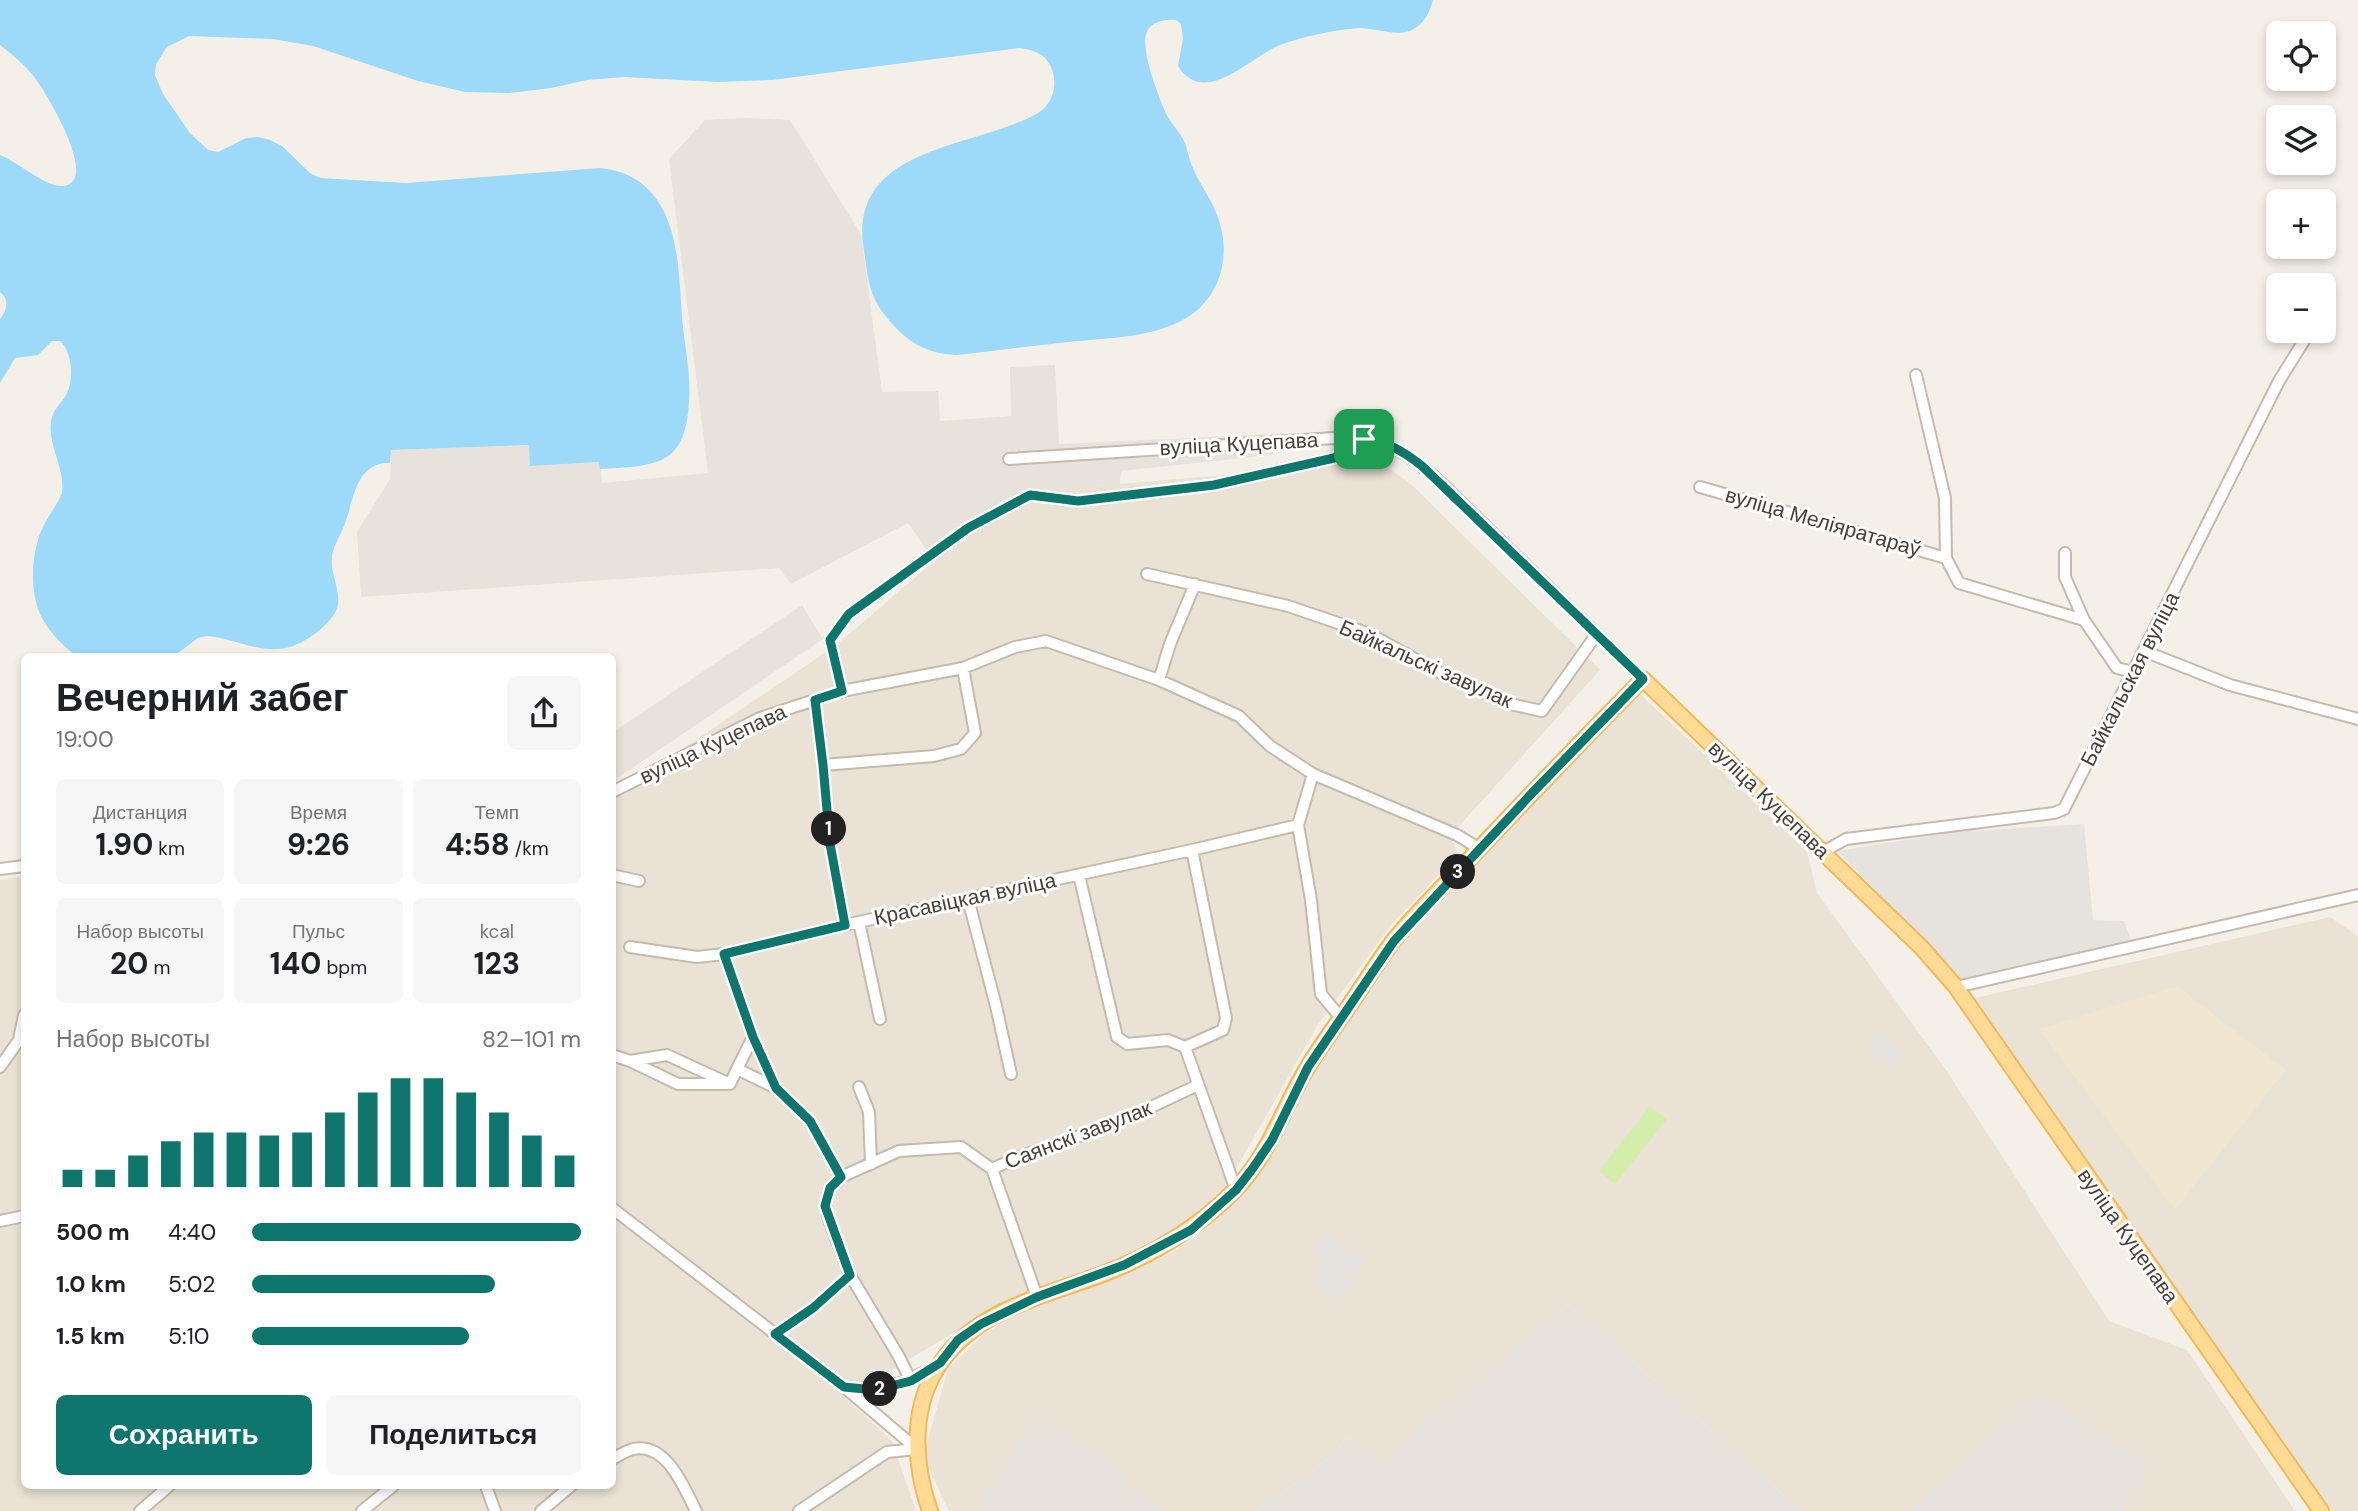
<!DOCTYPE html>
<html lang="ru">
<meta charset="utf-8">
<style>
:root{--surface:#fff;--page:#f6f6f6;--text:#202124;--muted:#757577;--accent:#0f766e}
body{margin:0;font-family:"DM Sans",sans-serif;background:var(--page);color:var(--text);height:100vh;display:flex;flex-direction:column;font-size:26px;white-space:nowrap}
*{box-sizing:border-box;margin:0}
p{font-size:23px;color:var(--muted)}
.icon{flex:none;width:38px;height:38px;fill:none;stroke:currentColor;stroke-width:2;stroke-linecap:round;stroke-linejoin:round}
.map{position:relative;flex:1;overflow:hidden}
.side{position:absolute;left:21px;top:653px;width:595px;height:836px;display:flex;flex-direction:column;background:var(--surface);border-radius:10px;box-shadow:0 4px 10px #0003}
.side>*{flex:none}
.controls{position:absolute;left:2266px;top:21px;display:grid;gap:14px}
.controls a{display:grid;place-items:center;width:70px;height:70px;border-radius:10px;background:var(--surface);box-shadow:0 4px 10px #0003;font-size:35px}
.pin{position:absolute;display:grid;place-items:center;width:60px;height:60px;color:#fff;margin:-30px;border-radius:14px;box-shadow:0 4px 10px #0006}
.km{position:absolute;width:35px;height:35px;margin:-18px;border-radius:50%;background:#222;color:#fff;font-size:19px;line-height:35px;text-align:center}
.round{display:grid;place-items:center;flex:none;width:74px;height:74px;border-radius:10px;background:var(--page)}
.head{display:flex;align-items:center;justify-content:space-between;height:119px;padding:0 35px}
h1{font-size:38px;font-weight:700;line-height:52px}
.stats{display:grid;grid-template-columns:repeat(3,1fr);gap:10px;height:119px;padding:7px 35px}
.stats div{display:grid;align-content:center;border-radius:10px;background:var(--page);text-align:center}
.stats b{font-size:30px;font-weight:700}
.stats small{font-size:19px;font-weight:400}
.stats p{font-size:19px}
.chart{height:196px;padding:14px 35px}
.chart p{display:flex;justify-content:space-between}
.chart svg{width:100%;height:126px;margin-top:7px;stroke:var(--accent);stroke-width:6}
.primary-button{display:flex;gap:14px;margin-top:auto;padding:14px 35px}
.primary-button a{flex:1;height:80px;border-radius:10px;background:var(--accent);color:#fff;font-size:28px;font-weight:700;line-height:80px;text-align:center}
.primary-button a+a{background:var(--page);color:var(--text)}
ul{padding:0 35px;list-style:none;font-size:23px}
li{display:grid;grid-template-columns:112px 84px 1fr;align-items:center;height:52px}
li i{height:18px;border-radius:9px;background:var(--accent)}
.map>svg:first-child{display:block}
</style>
<div class="map">
<svg width="2358" height="1511" viewBox="0 0 2358 1511">
<rect width="100%" height="100%" fill="#f5f0e7"/>
<path fill="#eae2d4" d="M1341,451L1375,458L1412,485L1600,670L1451,835L1458,854L1391,925L1317,1026L1227,1185L1186,1222L1154,1243L1120,1261L1072,1277L978,1318L845,1398L892,1441L916,1511H0V880L24,876V1486H612L613,796L813,661L847,636L1014,493L1248,473Z
M1638,692L1807,852L1817,893L1946,1070L2109,1321L2187,1350L2295,1511H1802L1568,1304L1381,1463L1347,1438L1334,1454L1257,1511H949L923,1457L948,1369L982,1336L1009,1318L1168,1255L1194,1237L1220,1215L1238,1194L1348,1015L1394,953L1489,848Z
M2330,917L2358,936V1511H2324L1971,999Z"/>
<path fill="#e8e2dc" d="M744,118L790,120L861,234L882,392L938,391L940,421L1011,416L1010,367L1055,365L1059,444L1272,434L1273,455L1121,471L1120,484L1015,493L928,552L908,523L791,584L779,568L361,597L357,532L390,479L391,450L529,445L531,466L600,462L602,483L708,473L669,159L705,120Z
M802,605L823,639L613,781V732Z
M1568,1304L1802,1511H1257L1334,1454L1347,1438L1381,1462Z
M2037,1392L2152,1466L2121,1511H1913Z
M1037,1417L1119,1468L1127,1486L1167,1511H975Z"/>
<path fill="#f0e5cf" d="M2177,986L2286,1070L2175,1210L2039,1029Z"/>
<path fill="#d4eeab" d="M1650,1106L1667,1119L1615,1184L1599,1171Z"/>
<path fill="#e6e3df" d="M2084,824L2093,920L2124,921L2131,940L1961,982L1838,851L1955,832Z
M1881,1032L1904,1052L1892,1067L1868,1047Z
M1326,1232L1366,1260L1339,1300L1310,1281L1324,1261L1312,1253Z"/>
<path fill="#9dd9f9" d="M0,0H1433C1430,12 1424,24 1412,30C1398,37 1375,28 1359,28C1333,30 1305,36 1280,45C1251,56 1205,109 1178,66L1183,39L1181,24L1176,20C1164,19 1149,22 1146,35C1141,51 1160,102 1168,117C1173,126 1181,133 1185,143C1188,151 1189,160 1193,168C1199,183 1209,196 1215,210C1223,229 1226,247 1222,267C1219,285 1206,305 1191,315C1158,338 1107,338 1068,342C1031,346 994,351 957,355C921,354 899,336 879,307C868,290 867,270 864,251C846,145 975,149 1038,113C1057,102 1060,73 1044,57C1037,51 1028,49 1019,48L772,80L718,82L624,77L587,80L551,88L509,93L465,92L418,81L313,46L273,39L189,36L167,47L156,64L155,75L163,94L190,133L208,150L218,152L246,138L258,137L270,140L282,146L310,173L320,178L406,183L600,168C627,171 647,182 661,206C681,241 679,289 683,327C686,352 691,378 689,402C688,419 685,440 673,452C656,469 622,467 600,469L599,462L530,466L529,445L391,450L390,463C355,462 354,501 344,526C340,536 334,545 332,556C330,573 340,588 338,604C336,622 303,645 286,648C260,654 233,638 207,636L198,638L174,656H76C64,646 51,634 43,620C29,595 31,556 41,531C47,517 57,506 62,493C66,468 45,442 52,417C55,407 63,402 67,393C74,379 72,351 60,341H52L38,355L15,358L0,383V319C7,310 10,300 0,292V155C18,162 45,187 63,186C101,182 46,93 35,78C25,65 13,55 0,45Z"/>
<g fill="none" stroke-linecap="round" stroke-linejoin="round">
<defs>
<path id="minor" d="M1916,375L1945,498L1946,558L1959,583L2084,620
M1009,459L1334,438C1383,438 1399,446 1436,478L1643,679
M1700,487L1946,558
M2065,553V577L2084,620L2117,668L2133,672
M1147,574L1288,606L1370,634L1444,675L1510,704L1542,711L1596,635
M2144,651L2230,685L2358,719
M1159,680L1170,644L1195,584
M842,691L830,640L849,614L968,528L1030,495L1078,501L1214,485L1334,458L1364,439
M815,700L823,765L830,844L845,925
M823,765L934,756L961,749L975,733L963,668
M1313,774L1298,825L1311,900L1321,994L1341,1018
M612,792L760,718L842,691L963,668L1015,647L1046,641L1159,680L1239,716L1270,746L1313,774L1457,835L1480,849
M1823,852L1846,839L2054,813L2064,809L2279,381L2310,331
M0,869L24,866
M612,875L639,881
M1079,875L1117,1037L1127,1044L1168,1040L1185,1047
M968,899L996,1006L1011,1074
M859,922L880,1019
M630,947L697,957L724,954L845,925L1192,850L1298,825
M724,954L753,1037L776,1088L810,1121L841,1177L830,1188L825,1206L830,1222L850,1275L898,1355L911,1381
M1956,987L2358,895
M753,1037L737,1069L776,1088
M1185,1047L1223,1030L1226,1018L1192,850
M1185,1047L1236,1190
M612,1055L630,1061L667,1055L730,1084L737,1069
M630,1061L678,1084H727
M0,1067L19,1040L24,1015
M859,1087L869,1112L871,1164
M992,1169L1016,1158L1115,1124L1198,1085
M992,1169L1037,1297
M841,1177L899,1151L961,1147L992,1169
M612,1208L844,1387L917,1449
M0,1221L24,1216
M775,1334L813,1308L850,1275
M844,1387C886,1391 904,1385 940,1363
M612,1459C619,1456 625,1451 633,1449C667,1442 684,1488 696,1511
M486,1486L495,1511
M140,1511L169,1486
M362,1511L393,1486
M541,1511L571,1486
M799,1511L887,1452L917,1449"/>
<path id="major" d="M930,1511C913,1463 910,1404 942,1361C979,1309 1047,1295 1103,1274C1152,1255 1198,1228 1235,1190C1270,1154 1283,1107 1309,1065C1322,1044 1337,1024 1351,1003C1365,982 1379,960 1394,940C1419,909 1450,880 1477,851C1532,793 1587,735 1643,679L1922,948L1956,987L2321,1511"/>
</defs>
<use href="#minor" stroke="#c5baab" stroke-width="14"/>
<use href="#major" stroke="#f1ba59" stroke-width="18"/>
<use href="#minor" stroke="#fff" stroke-width="10"/>
<use href="#major" stroke="#ffdb96" stroke-width="14"/>
</g>
<g fill="none" stroke-linecap="round" stroke-linejoin="round">
<defs>
<path id="route" d="M1364,439C1388,442 1403,451 1422,466L1643,679L1534,791L1394,941L1308,1067L1272,1140L1253,1168L1236,1190L1191,1230L1124,1265L1037,1297L981,1324L958,1340L940,1363L911,1381L875,1390L844,1387L775,1334L813,1308L850,1275L825,1206L830,1188L841,1177L810,1121L776,1088L753,1037L724,954L845,925L830,844L823,765L815,700L842,691L830,640L849,614L968,528L1030,495L1078,501L1214,485L1334,458Z"/>
</defs>
<use href="#route" stroke="#fff" stroke-width="14"/>
<use href="#route" stroke="#0f766e" stroke-width="9"/>
</g>
<g text-anchor="middle" dominant-baseline="central" stroke-width="6" stroke-linejoin="round" paint-order="stroke">
<g font-size="21" fill="#494035" stroke="#fff">
<text transform="translate(1239 444) rotate(-3)">вуліца Куцепава</text>
<text transform="translate(1823 522) rotate(16)">вуліца Меліяратараў</text>
<text transform="translate(1426 664) rotate(24)">Байкальскі завулак</text>
<text transform="translate(2130 679) rotate(-63)">Байкальская вуліца</text>
<text transform="translate(713 744) rotate(-25)">вуліца Куцепава</text>
<text transform="translate(1769 800) rotate(44)">вуліца Куцепава</text>
<text transform="translate(965 899) rotate(-12)">Красавіцкая вуліца</text>
<text transform="translate(1078 1135) rotate(-21)">Саянскі завулак</text>
<text transform="translate(2128 1236) rotate(55)">вуліца Куцепава</text>
</g>
</g>
</svg>
<div class="controls">
<a><svg class="icon" aria-label="locate" viewBox="0 0 24 24"><circle cx="12" cy="12" r="6"/><path d="M12 2v4M12 18v4M2 12h4M18 12h4"/></svg></a>
<a><svg class="icon" aria-label="layers" viewBox="0 0 24 24"><path d="M12 4l9 5-9 5-9-5zM3 14l9 5 9-5"/></svg></a>
<a>+</a>
<a>−</a>
</div>
<div class="pin" style="left:1364px;top:439px;background:#1e9e55"><svg class="icon" aria-label="arrive" viewBox="0 0 24 24"><path d="M6 21V4h12l-3 4 3 4H6"/></svg></div>
<b class="km" style="left:829px;top:829px">1</b>
<b class="km" style="left:880px;top:1389px">2</b>
<b class="km" style="left:1458px;top:872px">3</b>
<section class="side">
<div class="head"><div><h1>Вечерний забег</h1><p>19:00</p></div><a class="round"><svg class="icon" aria-label="share" viewBox="0 0 24 24"><path d="M12 15V3M7 8l5-5 5 5M5 13v7h14v-7"/></svg></a></div>
<div class="stats">
<div><p>Дистанция</p><b>1.90<small> km</small></b></div>
<div><p>Время</p><b>9:26</b></div>
<div><p>Темп</p><b>4:58<small> /km</small></b></div>
</div>
<div class="stats">
<div><p>Набор высоты</p><b>20<small> m</small></b></div>
<div><p>Пульс</p><b>140<small> bpm</small></b></div>
<div><p>kcal</p><b>123</b></div>
</div>
<div class="chart"><p><span>Набор высоты</span>82–101 m</p>
<svg viewBox="0 0 160 44" preserveAspectRatio="none"><path d="M5 44V38M15 44V38M25 44V33M35 44V28M45 44V25M55 44V25M65 44V26M75 44V25M85 44V18M95 44V11M105 44V6M115 44V6M125 44V11M135 44V18M145 44V26M155 44V33"/></svg>
</div>
<ul>
<li><b>500 m</b>4:40<i style="width:100%"></i></li>
<li><b>1.0 km</b>5:02<i style="width:74%"></i></li>
<li><b>1.5 km</b>5:10<i style="width:66%"></i></li>
</ul>
<div class="primary-button"><a>Сохранить</a><a>Поделиться</a></div>
</section>
</div>
